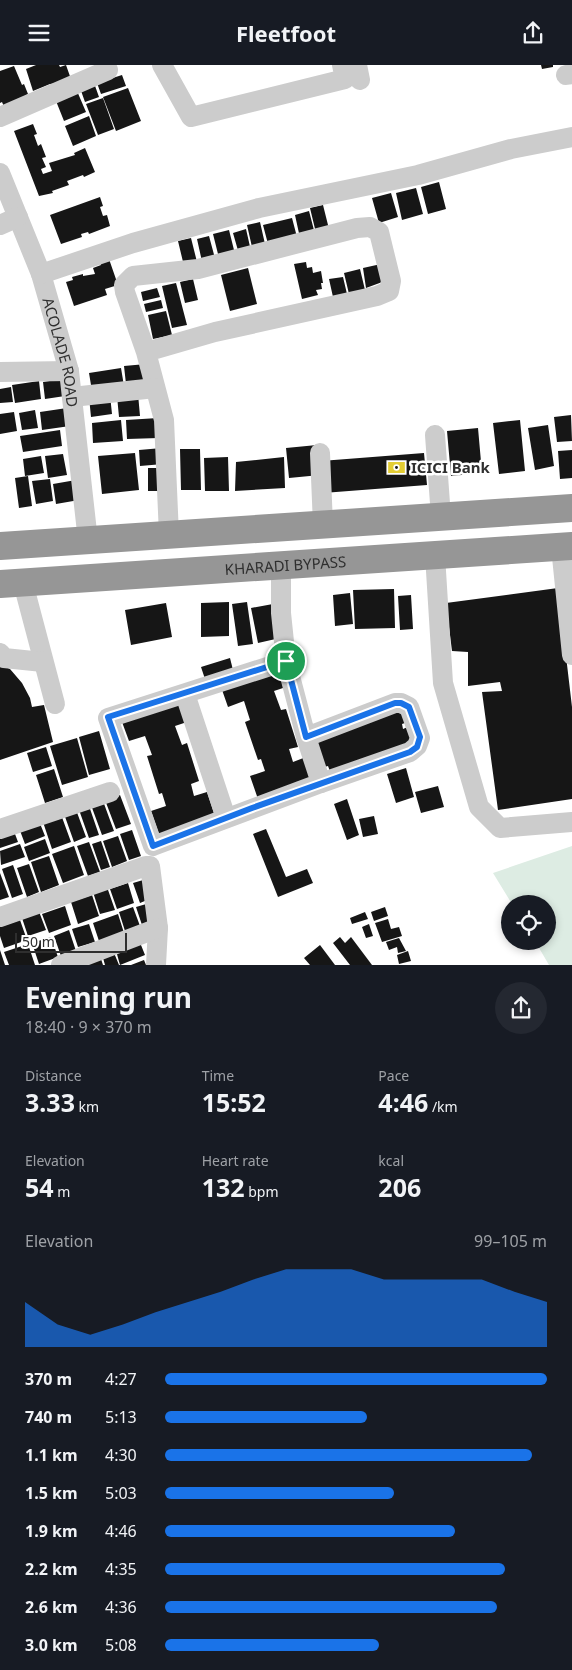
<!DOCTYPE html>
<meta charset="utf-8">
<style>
:root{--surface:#171b24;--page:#242831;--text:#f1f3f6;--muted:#9ea1a6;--accent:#1a73e8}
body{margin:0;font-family:"Noto Sans",sans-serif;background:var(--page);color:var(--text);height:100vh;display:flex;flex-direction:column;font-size:19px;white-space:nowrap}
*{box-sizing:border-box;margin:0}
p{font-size:16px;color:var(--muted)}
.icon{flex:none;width:28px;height:28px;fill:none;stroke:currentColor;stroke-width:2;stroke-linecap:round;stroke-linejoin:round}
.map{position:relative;height:900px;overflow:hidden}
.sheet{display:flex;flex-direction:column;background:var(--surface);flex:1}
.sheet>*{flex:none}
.buttons{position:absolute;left:501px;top:830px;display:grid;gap:10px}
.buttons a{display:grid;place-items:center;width:55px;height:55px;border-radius:50%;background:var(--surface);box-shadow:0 2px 8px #0003;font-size:25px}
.scale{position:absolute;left:15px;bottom:12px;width:112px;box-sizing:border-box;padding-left:5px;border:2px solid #2f2f2f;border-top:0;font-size:14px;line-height:18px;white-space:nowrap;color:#2f2f2f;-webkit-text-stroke:4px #fff;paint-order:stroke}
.pin{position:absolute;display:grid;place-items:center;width:42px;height:42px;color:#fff;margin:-21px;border:2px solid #fff;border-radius:50%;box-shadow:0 1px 5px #0007}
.round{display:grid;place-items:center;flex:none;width:52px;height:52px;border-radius:26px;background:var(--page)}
.overview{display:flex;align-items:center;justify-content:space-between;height:85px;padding:0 25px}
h1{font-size:28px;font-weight:700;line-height:38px}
.stats{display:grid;grid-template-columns:repeat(3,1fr);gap:8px;height:85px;padding:5px 25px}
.stats div{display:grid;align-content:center}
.stats b{font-size:25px;font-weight:700}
.stats small{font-size:14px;font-weight:400}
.stats p{font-size:14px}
.chart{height:140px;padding:10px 25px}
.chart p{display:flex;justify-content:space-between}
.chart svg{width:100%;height:90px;margin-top:5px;fill:var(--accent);opacity:.7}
ul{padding:0 25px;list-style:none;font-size:16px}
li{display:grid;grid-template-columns:80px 60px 1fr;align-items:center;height:38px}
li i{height:12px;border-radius:6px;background:var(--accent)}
header{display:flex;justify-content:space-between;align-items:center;height:65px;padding:0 25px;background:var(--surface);font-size:22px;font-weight:700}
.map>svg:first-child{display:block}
</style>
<header><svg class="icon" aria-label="menu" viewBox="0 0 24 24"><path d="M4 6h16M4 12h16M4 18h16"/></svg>Fleetfoot<svg class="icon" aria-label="share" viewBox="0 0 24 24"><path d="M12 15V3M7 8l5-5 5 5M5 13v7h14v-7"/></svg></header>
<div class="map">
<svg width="572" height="900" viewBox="0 0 572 900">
<rect width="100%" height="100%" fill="#fff"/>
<path fill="#ddece3" d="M572,781V900H549L535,876H548V839H512L493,808Z"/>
<path fill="#161616" d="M36,0H59L60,2L66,0L72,17L50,19L33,26L26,4Z
M541,0H553V2L542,4Z
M14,1L22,20L24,19L28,29L5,44L2,37L0,38V6Z
M122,10L126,21L101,29L97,18Z
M94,18L99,32L85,37L80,23Z
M128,23L141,56L116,66L103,32Z
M77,26L86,47L64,56L56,36Z
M103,33L114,64L98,70L86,39Z
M89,51L96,71L73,81L65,61Z
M33,59L37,69L34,70L38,81L41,79L46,92L42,93L46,102L41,104L43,109L52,106L49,98L75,90L74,88L85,83L95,107L84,112L83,110L67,116L69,120L52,126L53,128L39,131L14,66Z
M439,117L446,144L428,149L421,122Z
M416,123L423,149L402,155L396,128Z
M391,128L398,152L379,158L372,133Z
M100,132L103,141L100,142L103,151L107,150L110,161L89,169L88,167L81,169L82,172L61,179L50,150Z
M323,140L329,164L316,168L310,143Z
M309,146L315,169L300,173L295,150Z
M292,153L297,172L268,179L263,160Z
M260,157L265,179L252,182L247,160Z
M246,164L251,186L239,189L233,168Z
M229,165L236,193L220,197L213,169Z
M209,171L216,197L203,201L197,174Z
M191,173L197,197L184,201L178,176Z
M109,194L118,220L105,224L107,230L74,241L66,217L73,215L72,212L83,209V211L95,209L93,203L101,200L100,198Z
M306,197L307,203L312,202L313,208L321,206L323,218H321L322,224L316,225L318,230L302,234L294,199Z
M381,199L385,216L366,223L363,203Z
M248,203L257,239L230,246L221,210Z
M360,204L365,225L349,229L344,208Z
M343,212L347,229L333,232L329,214Z
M193,214L198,235L185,238L180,217Z
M176,218L187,260L172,263L162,221Z
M157,223L160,232L143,236L141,227Z
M161,235L163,243L146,247L144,239Z
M166,246L172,270L153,274L148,250Z
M146,299L151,317L126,319L124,301Z
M121,303L124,321L92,326L89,308Z
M63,314L65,331L45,334L43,317Z
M39,316L41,334L15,338L12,320Z
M11,322L13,337L0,338V324Z
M138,329L140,351L119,352L117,331Z
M110,330L112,349L91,352L89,332Z
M67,343L70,361L42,365L40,347Z
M35,345L38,363L22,365L19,348Z
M14,347L17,366L0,369V349Z
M571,350L572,376L557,377L554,352Z
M158,353L159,373L127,374L126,355Z
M121,355L123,376L93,378L92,358Z
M520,355L525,406L499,409L493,358Z
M548,360L554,401L535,405L528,363Z
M478,363L482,408L451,411L447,366Z
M60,365L62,381L23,387L20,371Z
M317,380L320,410L289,413L286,383Z
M162,383L163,399L140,401L139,385Z
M180,384H200L201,425H181Z
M572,385V413L560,414L558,386Z
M135,388L139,425L102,429L98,391Z
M424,388L427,420L323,428L321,396Z
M63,389L67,410L48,413L45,391Z
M41,391L44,408L25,411L23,394Z
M228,392L229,426H205L204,393Z
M284,392L285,423L235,426L236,397Z
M148,403H164V426H148Z
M28,411L32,441L19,443L15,413Z
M50,414L53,436L36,439L32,416Z
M76,415L79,435L56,439L53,419Z
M558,523L572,642V734L498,745L482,627L502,626L500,617L468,621V587L452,586L446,538Z
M394,524L395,563L355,564L353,525Z
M350,528L353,559L335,561L333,530Z
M411,530L413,564L400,565L398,531Z
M229,537V571L201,572V538Z
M247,537L253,579L238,581L232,539Z
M166,538L172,572L131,580L125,545Z
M273,539L280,573L258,578L251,543Z
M230,593L233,605L205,614L201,602Z
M0,599L10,604L22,618L30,633L32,642L44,640L53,677L0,695Z
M282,601L289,621L274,626L281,645L286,644L298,682L289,684L293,697L306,692L315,719L259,737L250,711L265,706L261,694L258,695L245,657L250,655L244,636L228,642L221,622Z
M183,636L190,656L175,661L182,680L187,678L199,716L191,719L194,731L207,727L216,754L160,772L151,746L166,741L162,728L159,729L147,691L152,690L145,671L129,676L122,657Z
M400,644L408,657L402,659L403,664L410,661L412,680L331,709L328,701L321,703L311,677Z
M99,666L110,704L89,710L79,672Z
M77,673L88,712L62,720L50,681Z
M46,682L52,701L33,707L27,688Z
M406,703L414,732L396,738L387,709Z
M54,704L63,732L45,738L36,710Z
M438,721L444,742L421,748L415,727Z
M120,730L131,759L116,764L105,735Z
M347,734L359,770L347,775L334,739Z
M103,736L114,766L102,770L91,740Z
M88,738L99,770L89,773L78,742Z
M75,742L86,772L74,777L63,746Z
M59,744L71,777L52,784L41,751Z
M374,751L378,769L363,772L359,754Z
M39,756L45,771L25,779L19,763Z
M12,761L18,777L0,783V766Z
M266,764L286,812L307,804L313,818L278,832L253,769Z
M132,765L141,791L129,795L120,769Z
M118,771L127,796L112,802L103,776Z
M45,774L50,788L29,796L24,782Z
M101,776L110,802L101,805L92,779Z
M89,777L100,807L88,811L77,781Z
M20,779L25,792L1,800L0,786Z
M74,781L84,810L63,818L52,789Z
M49,791L59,820L41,827L31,797Z
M29,799L39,827L27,832L17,803Z
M13,800L23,829L12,833L2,804Z
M0,808L9,832L0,835Z
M150,813L152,833L140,838L133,818Z
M128,818L134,838L117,844L110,824Z
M107,822L115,845L100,849L93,827Z
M92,830L99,851L78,859L71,837Z
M153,837L154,855L142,860L136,842Z
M65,841L71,860L49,868L42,849Z
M133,842L140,861L125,866L119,847Z
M385,842L388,851L374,856L371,847Z
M38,844L46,865L28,871L21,850Z
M365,847L368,854L352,859L350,853Z
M118,849L125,871L100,879L93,858Z
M388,854L391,864L399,862L402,871L382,877L375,858Z
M20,855L27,875L4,883L0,871V862Z
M89,859L95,877L78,882L72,864Z
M369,859L373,871L366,873L362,862Z
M69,865L76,886L61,891L54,871Z
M51,872L58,892L39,899L32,878Z
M340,872L345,878L351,872L372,900H350L333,878Z
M399,873L406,886L398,888L397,882L389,885L386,877Z
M139,875L145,890L120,900L115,882Z
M28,879L35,900H9L4,887Z
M320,880L335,900H310L304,893Z
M112,883L119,900H105L101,886Z
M0,885L5,900H0Z
M408,886L411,896L399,899L397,890Z
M99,888L103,900H86Z
M144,895L146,900H131Z"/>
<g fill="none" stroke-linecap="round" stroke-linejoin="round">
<g stroke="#ccc" stroke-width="20">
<path d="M162,0L191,52L345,14L342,0"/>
<path d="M357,0L360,15"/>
<path d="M566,10L572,9"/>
<path d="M0,52L108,5"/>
<path id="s1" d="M0,108L41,209L69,306L88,476"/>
<path d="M0,160L18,152"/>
<path d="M41,209L133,178L259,143L418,110L511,84L572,72"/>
<path d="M146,287L215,267L377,231L389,226L391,216L379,167L370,162L357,163L198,204L133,211L124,220L125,227L146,287L164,355L169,470"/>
<path d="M0,307L69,306"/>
<path d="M72,332L155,323"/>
<path d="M435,370L441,452"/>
<path d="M320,388L323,460"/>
<path d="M561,482L572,590"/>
<path d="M435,490L443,618L479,742L500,763L572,757"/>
<path d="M281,501V548L286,596L306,672L395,638H401L409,642L420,673L417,681L410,687L321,718"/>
<path d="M23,518L55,639"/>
<path d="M0,588L4,593L43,597"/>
<path d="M286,596L108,653L153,781L321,718L306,672"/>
<path d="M185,629L226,753"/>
<path d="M0,764L110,727"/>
<path d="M0,852L146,801H150L158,863L156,900"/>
<path d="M61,900L158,863"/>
</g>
<g stroke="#969696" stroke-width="28">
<path d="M0,481L572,443"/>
<path id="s2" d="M0,519L572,481"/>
</g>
</g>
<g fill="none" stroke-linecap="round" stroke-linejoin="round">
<defs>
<path id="route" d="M286,596L306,672L395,638H401L409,642L420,672L417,682L410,687L252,743L153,781L108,652Z"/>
</defs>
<use href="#route" stroke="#fff" stroke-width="10"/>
<use href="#route" stroke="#1a73e8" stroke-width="6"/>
</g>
<defs>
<symbol id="bank-bare" viewBox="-9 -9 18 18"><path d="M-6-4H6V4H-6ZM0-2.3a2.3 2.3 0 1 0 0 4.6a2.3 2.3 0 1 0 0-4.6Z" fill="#e3cd34" stroke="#fff" stroke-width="2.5" paint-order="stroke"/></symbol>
</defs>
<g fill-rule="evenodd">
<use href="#bank-bare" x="384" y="390" width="25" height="25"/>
</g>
<g text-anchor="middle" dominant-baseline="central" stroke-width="5" stroke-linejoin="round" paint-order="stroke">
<g font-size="15" fill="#2f2f2f" stroke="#fff">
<text stroke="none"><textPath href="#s1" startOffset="190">ACOLADE ROAD</textPath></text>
<text stroke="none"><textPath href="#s2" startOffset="286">KHARADI BYPASS</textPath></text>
</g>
<g font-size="15" font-weight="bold" fill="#2f2f2f" stroke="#fff" text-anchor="start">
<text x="411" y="402">ICICI Bank</text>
</g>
</g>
</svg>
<div class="buttons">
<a><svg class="icon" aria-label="locate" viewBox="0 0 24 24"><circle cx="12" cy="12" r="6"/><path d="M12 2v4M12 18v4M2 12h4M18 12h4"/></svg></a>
</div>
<div class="scale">50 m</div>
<div class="pin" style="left:286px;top:596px;background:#1e9e55"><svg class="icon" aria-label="arrive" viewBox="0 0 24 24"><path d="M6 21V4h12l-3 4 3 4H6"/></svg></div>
</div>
<section class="sheet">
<div class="overview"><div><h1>Evening run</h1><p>18:40 · 9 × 370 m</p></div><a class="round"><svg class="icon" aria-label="share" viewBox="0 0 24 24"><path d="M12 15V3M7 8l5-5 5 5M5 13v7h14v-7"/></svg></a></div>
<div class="stats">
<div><p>Distance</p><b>3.33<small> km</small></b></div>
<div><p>Time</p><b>15:52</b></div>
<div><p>Pace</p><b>4:46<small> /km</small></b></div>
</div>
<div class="stats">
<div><p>Elevation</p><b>54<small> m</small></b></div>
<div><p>Heart rate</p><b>132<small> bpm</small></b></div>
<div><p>kcal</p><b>206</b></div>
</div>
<div class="chart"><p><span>Elevation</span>99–105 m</p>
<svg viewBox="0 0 160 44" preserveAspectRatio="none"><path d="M0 44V22L10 33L20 38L30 33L40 27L50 22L60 17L70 11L80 6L90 6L100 6L110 11L120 11L130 11L140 11L150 17L160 22V44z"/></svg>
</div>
<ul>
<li><b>370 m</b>4:27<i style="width:100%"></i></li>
<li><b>740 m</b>5:13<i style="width:53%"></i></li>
<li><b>1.1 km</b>4:30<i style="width:96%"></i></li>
<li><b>1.5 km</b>5:03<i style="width:60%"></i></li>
<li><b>1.9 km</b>4:46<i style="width:76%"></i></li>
<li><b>2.2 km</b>4:35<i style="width:89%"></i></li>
<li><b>2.6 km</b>4:36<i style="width:87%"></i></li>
<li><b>3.0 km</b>5:08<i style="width:56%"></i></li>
</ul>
</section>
